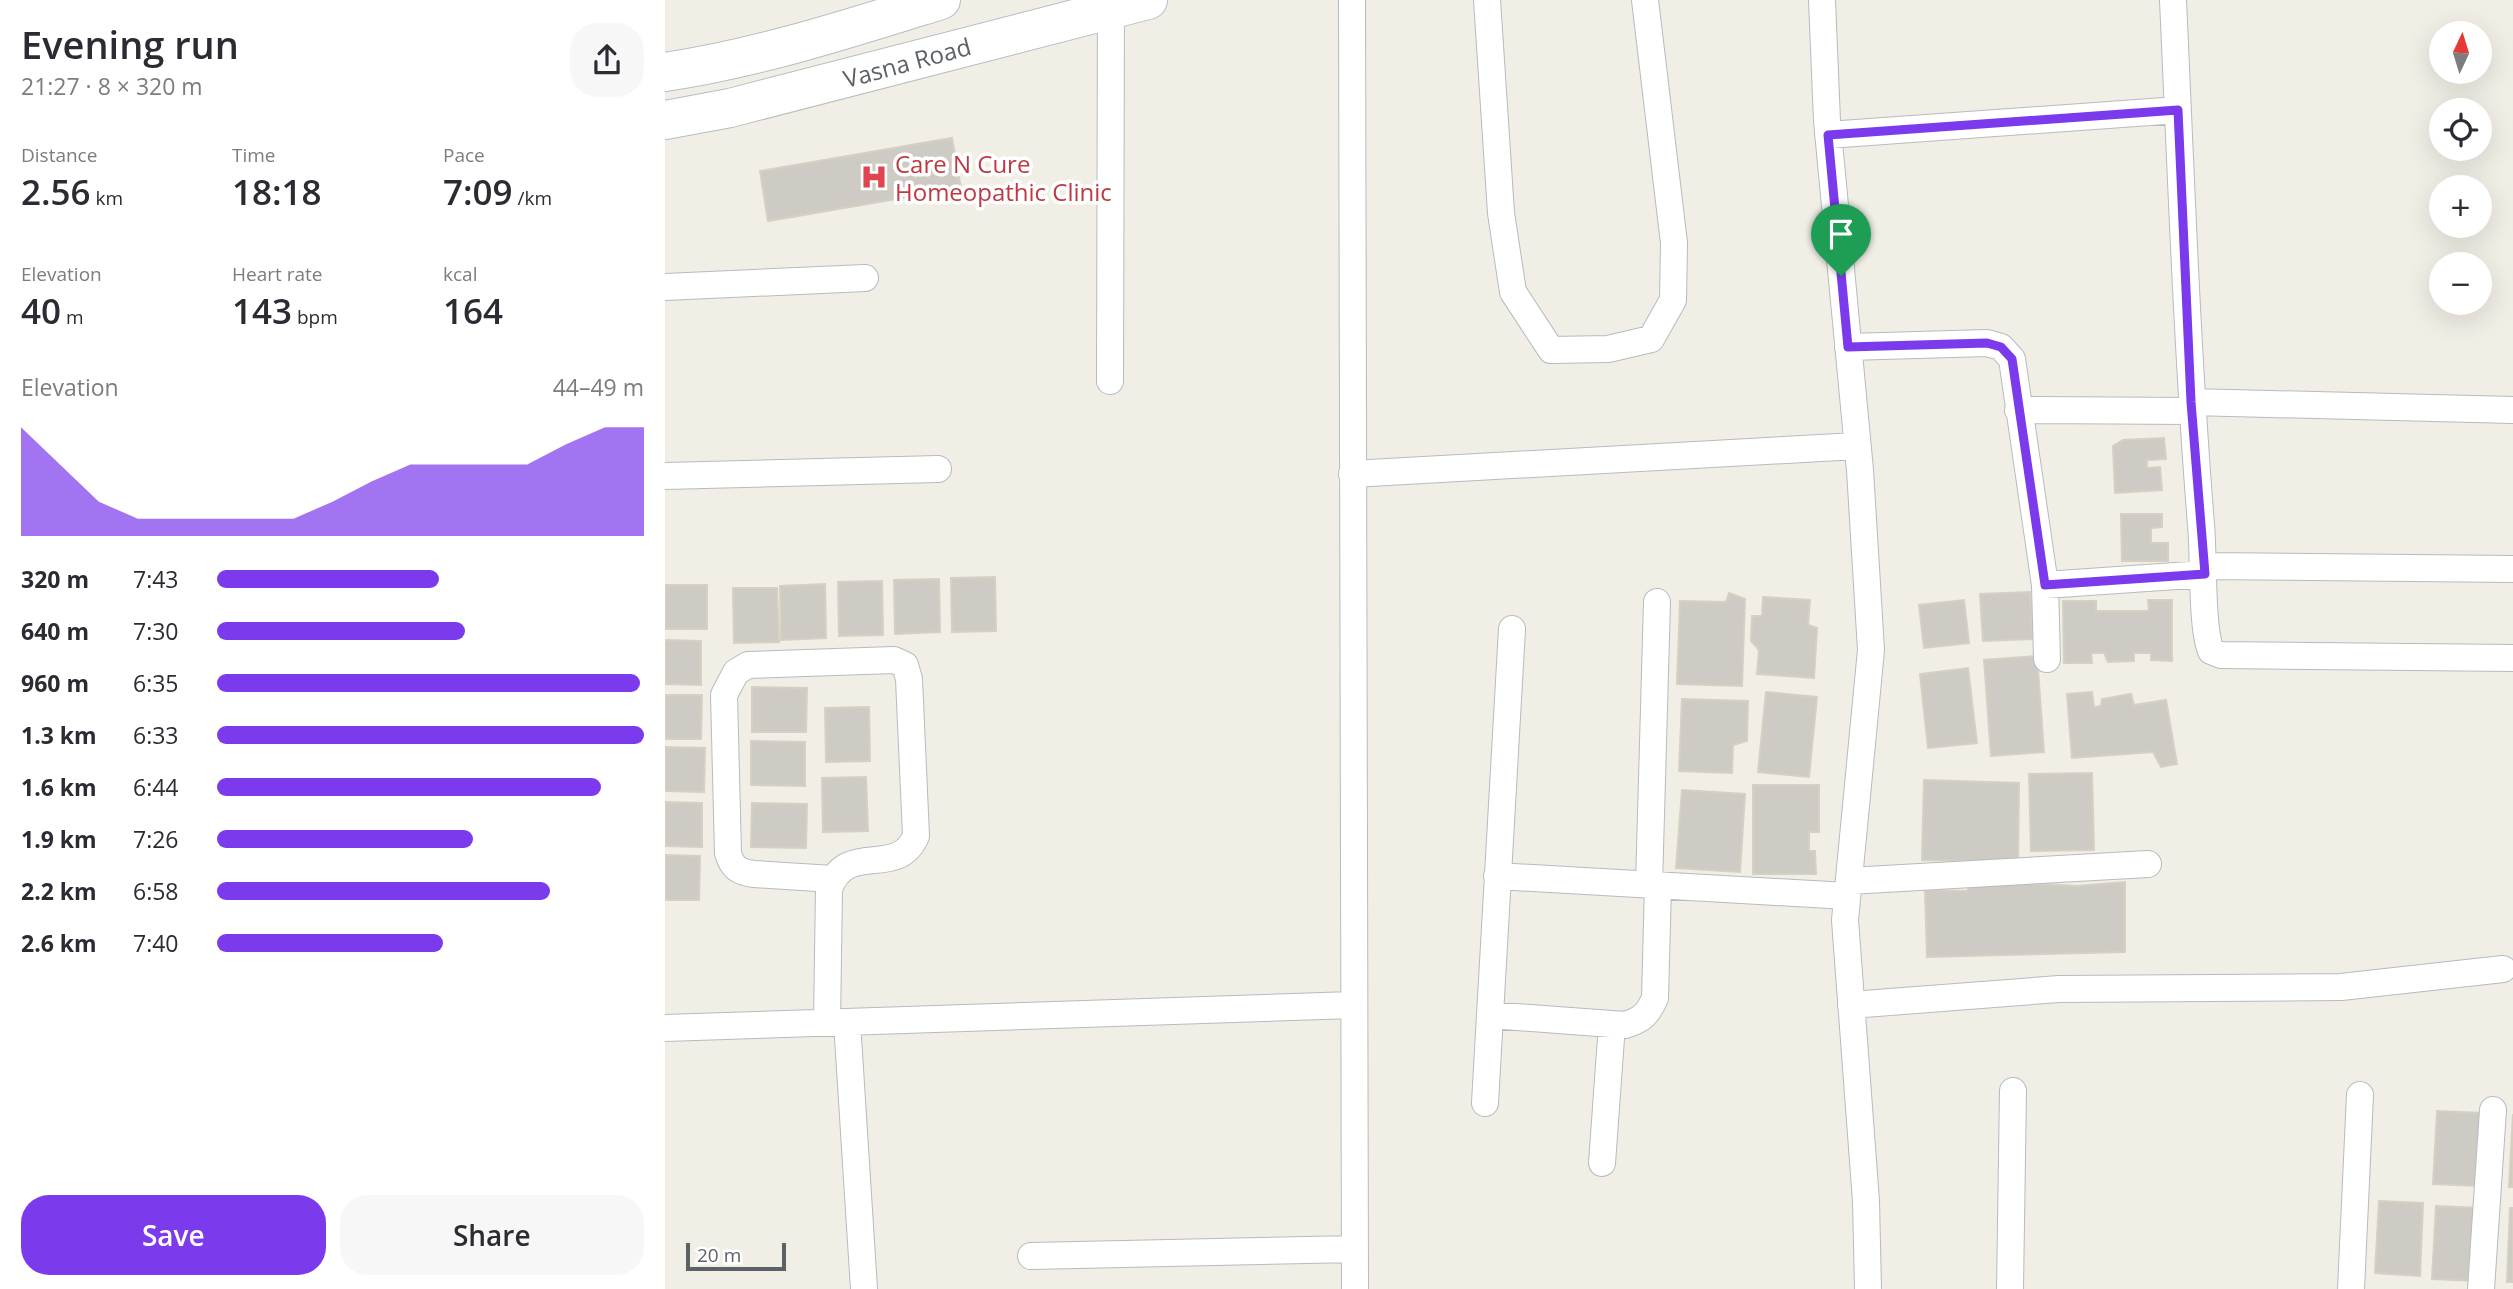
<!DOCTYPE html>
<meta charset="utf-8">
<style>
:root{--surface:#fff;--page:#f7f7f7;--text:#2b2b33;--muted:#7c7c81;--accent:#7c3aed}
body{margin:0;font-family:"Open Sans",sans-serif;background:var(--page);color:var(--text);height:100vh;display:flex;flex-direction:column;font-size:26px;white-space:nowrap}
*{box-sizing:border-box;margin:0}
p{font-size:23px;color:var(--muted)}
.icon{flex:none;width:38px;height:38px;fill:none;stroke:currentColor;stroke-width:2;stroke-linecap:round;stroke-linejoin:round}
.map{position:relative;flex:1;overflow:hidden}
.details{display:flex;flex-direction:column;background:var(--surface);width:665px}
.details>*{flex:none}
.needle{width:46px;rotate:4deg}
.tools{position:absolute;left:1764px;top:21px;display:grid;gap:14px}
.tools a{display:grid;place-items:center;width:63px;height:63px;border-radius:50%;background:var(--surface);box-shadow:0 7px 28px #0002;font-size:35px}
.scale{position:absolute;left:21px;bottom:18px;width:100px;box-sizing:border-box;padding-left:7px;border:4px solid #5c6167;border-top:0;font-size:19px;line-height:24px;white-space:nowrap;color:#5c6167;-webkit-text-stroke:5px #fff;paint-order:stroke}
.pin{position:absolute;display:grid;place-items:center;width:60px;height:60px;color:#fff;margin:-72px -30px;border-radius:50% 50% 50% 0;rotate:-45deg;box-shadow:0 0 7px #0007}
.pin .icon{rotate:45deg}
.round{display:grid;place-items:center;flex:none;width:74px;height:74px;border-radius:28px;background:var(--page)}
.head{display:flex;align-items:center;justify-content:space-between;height:119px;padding:0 21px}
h1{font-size:38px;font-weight:600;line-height:52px}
.figures{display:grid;grid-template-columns:repeat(3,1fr);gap:10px;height:119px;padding:7px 21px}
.figures div{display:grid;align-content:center}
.figures b{font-size:35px;font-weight:600}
.figures small{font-size:19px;font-weight:400}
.figures p{font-size:19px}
.chart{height:196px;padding:14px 21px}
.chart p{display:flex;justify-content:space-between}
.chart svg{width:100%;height:126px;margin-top:7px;fill:var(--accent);opacity:.7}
.button{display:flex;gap:14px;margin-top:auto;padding:14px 21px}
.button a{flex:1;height:80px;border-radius:28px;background:var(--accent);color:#fff;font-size:28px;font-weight:600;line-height:80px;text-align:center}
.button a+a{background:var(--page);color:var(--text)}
ul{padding:0 21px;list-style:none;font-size:23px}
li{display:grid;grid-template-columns:112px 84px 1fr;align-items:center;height:52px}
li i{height:18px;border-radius:9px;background:var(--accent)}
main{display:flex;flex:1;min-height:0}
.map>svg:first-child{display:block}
</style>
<main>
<section class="details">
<div class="head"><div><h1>Evening run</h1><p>21:27 · 8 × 320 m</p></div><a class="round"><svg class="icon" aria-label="share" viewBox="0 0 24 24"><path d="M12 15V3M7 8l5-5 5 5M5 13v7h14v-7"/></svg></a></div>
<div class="figures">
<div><p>Distance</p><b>2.56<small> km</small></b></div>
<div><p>Time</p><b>18:18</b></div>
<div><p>Pace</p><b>7:09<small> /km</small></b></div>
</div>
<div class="figures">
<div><p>Elevation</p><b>40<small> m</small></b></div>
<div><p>Heart rate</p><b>143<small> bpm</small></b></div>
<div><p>kcal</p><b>164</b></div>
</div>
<div class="chart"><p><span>Elevation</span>44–49 m</p>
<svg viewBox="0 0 160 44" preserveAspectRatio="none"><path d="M0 44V6L10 19L20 32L30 38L40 38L50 38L60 38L70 38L80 32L90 25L100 19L110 19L120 19L130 19L140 12L150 6L160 6V44z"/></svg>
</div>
<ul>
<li><b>320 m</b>7:43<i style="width:52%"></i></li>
<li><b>640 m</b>7:30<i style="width:58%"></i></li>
<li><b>960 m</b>6:35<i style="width:99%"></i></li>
<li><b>1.3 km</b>6:33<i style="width:100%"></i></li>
<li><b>1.6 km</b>6:44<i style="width:90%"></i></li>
<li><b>1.9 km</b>7:26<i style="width:60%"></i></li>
<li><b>2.2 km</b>6:58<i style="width:78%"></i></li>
<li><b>2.6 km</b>7:40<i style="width:53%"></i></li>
</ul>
<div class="button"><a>Save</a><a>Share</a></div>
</section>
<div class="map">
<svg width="1848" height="1289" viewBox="0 0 1848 1289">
<rect width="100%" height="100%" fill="#f0eee5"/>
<path fill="#cecbc4" stroke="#d6d0c2" stroke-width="2" d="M287,138L296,188L103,221L95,171Z
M1499,438L1501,459L1482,460V468L1495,467L1497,490L1450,493L1448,446L1458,440Z
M1456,514H1497V527L1486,528V543H1503V561H1457Z
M330,577L331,631L287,632L286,578Z
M274,579L275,632L230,634L229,580Z
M217,581L218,635L174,636L173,582Z
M160,584L161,638L116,640L115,586Z
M0,585H42V629H0Z
M68,588H112L114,642L69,643Z
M1365,592L1368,639L1318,641L1315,594Z
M1064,593L1080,599L1077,686L1012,684L1015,601L1061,602Z
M1098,597L1145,600L1143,625L1152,628L1149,678L1092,674L1094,650L1086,641L1087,616H1097Z
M1299,600L1304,643L1259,648L1254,605Z
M1483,600H1507V661L1486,660V653H1469V661L1443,662L1439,653H1426L1427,663H1399L1398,601H1431V611H1484Z
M0,640L36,641V685L0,684Z
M1372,656L1379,752L1326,756L1319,660Z
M1303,668L1312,743L1263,748L1255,674Z
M87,687L142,688L141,732H87Z
M1101,692L1152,697L1144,777L1093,772Z
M1427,692L1429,707L1436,706L1437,699L1466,694L1469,705L1501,700L1512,764L1496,767L1488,752L1407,758L1402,694Z
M0,695H37L36,739H0Z
M1017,699L1083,701L1082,741L1068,745L1067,773L1014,771Z
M204,707L205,761L161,762L160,708Z
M86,741L140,742V786L86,785Z
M0,747L40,748L39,792L0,791Z
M1427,773L1429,850L1366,851L1364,774Z
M201,777L203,831L158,832L157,778Z
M1259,780L1354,783L1353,862L1257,860Z
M1088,785H1154V832H1144V851H1150L1151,874H1088Z
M1017,790L1080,794L1075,872L1011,868Z
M0,802L37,803V847L0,846Z
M87,803L142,804L141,848L86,847Z
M0,855L35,856L34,900H0Z
M1346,882L1411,886L1460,882V952L1262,957L1260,890L1302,891L1306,885Z
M1772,1111L1817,1113L1813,1186L1768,1184Z
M1848,1114V1187H1844Z
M1714,1201L1758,1203L1755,1276L1710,1273Z
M1771,1206L1815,1208L1812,1281L1767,1279Z
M1845,1208H1848V1282H1842Z"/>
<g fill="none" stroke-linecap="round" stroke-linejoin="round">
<defs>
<path id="minor" d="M687,0L690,1289
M822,0L836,213L848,292L886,350L943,349L986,339L1008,300L1009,243L980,0
M1157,0L1162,121L1195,470L1206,650L1180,920L1201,1201L1203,1289
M1508,0C1516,175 1522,350 1536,525C1539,555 1536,627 1546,651L1556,655L1848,658
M1163,135L1513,110
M0,287L200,278
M1183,347L1322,343L1336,347L1347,359L1380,585L1382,659
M445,381L446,0
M1526,402L1848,410
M1353,410L1527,411
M687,474L1192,446
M0,476L273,469
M1540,566L1848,569
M1380,585L1540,574
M832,876L1182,896
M1184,881L1483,864
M984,885L992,602
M1186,1005L1394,989L1676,987L1838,969
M825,1015L960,1025C977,1020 983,1014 990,998L993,885
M162,1022L164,889C182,839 232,880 251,836L244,679L240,665L229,660L83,665L71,672L59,695L63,853C67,868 74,872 89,874L168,879
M182,1022L199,1289
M0,1028L687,1005
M820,1103L847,629
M937,1163L947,1024
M366,1256L690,1249
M1345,1289L1348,1091
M1686,1289L1695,1095
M1816,1289L1828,1110"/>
<path id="secondary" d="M0,72C94,58 186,28 276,0
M0,120L65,108L483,0"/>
</defs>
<use href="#minor" stroke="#b7bbc0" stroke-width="28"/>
<use href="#secondary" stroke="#b8bcc2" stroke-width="40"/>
<use href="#minor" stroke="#fff" stroke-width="26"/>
<use href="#secondary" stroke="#fff" stroke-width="38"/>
</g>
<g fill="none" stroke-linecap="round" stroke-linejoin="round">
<defs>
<path id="route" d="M1513,110L1526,402L1540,574L1380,585L1347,359L1336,347L1322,343L1183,347L1163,135Z"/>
</defs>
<use href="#route" stroke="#fff" stroke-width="14"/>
<use href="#route" stroke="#7c3aed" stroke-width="9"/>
</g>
<defs>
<symbol id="hospital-bare" viewBox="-9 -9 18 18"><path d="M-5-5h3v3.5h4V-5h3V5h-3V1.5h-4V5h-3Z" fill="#e0444e" stroke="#fff" stroke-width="2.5" paint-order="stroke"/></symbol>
</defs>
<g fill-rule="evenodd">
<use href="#hospital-bare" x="190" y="158" width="38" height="38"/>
</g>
<g text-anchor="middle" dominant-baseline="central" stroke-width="7" stroke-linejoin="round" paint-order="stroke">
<g font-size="24" fill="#5c6167" stroke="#fff">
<text transform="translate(242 62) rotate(-15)">Vasna Road</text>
</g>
<g font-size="24" fill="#be3a42" stroke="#fff" text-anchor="start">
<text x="230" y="163">Care N Cure<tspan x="230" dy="28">Homeopathic Clinic</tspan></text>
</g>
</g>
</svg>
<div class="tools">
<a><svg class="needle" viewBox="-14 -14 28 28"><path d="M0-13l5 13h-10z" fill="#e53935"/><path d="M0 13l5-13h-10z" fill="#7c7c81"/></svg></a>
<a><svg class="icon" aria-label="locate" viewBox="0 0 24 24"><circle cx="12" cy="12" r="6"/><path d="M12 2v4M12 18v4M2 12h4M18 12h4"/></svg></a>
<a>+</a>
<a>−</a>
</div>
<div class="scale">20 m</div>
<div class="pin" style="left:1176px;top:276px;background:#1e9e55"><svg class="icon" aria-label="arrive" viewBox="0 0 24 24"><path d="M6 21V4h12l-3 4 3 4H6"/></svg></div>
</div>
</main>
